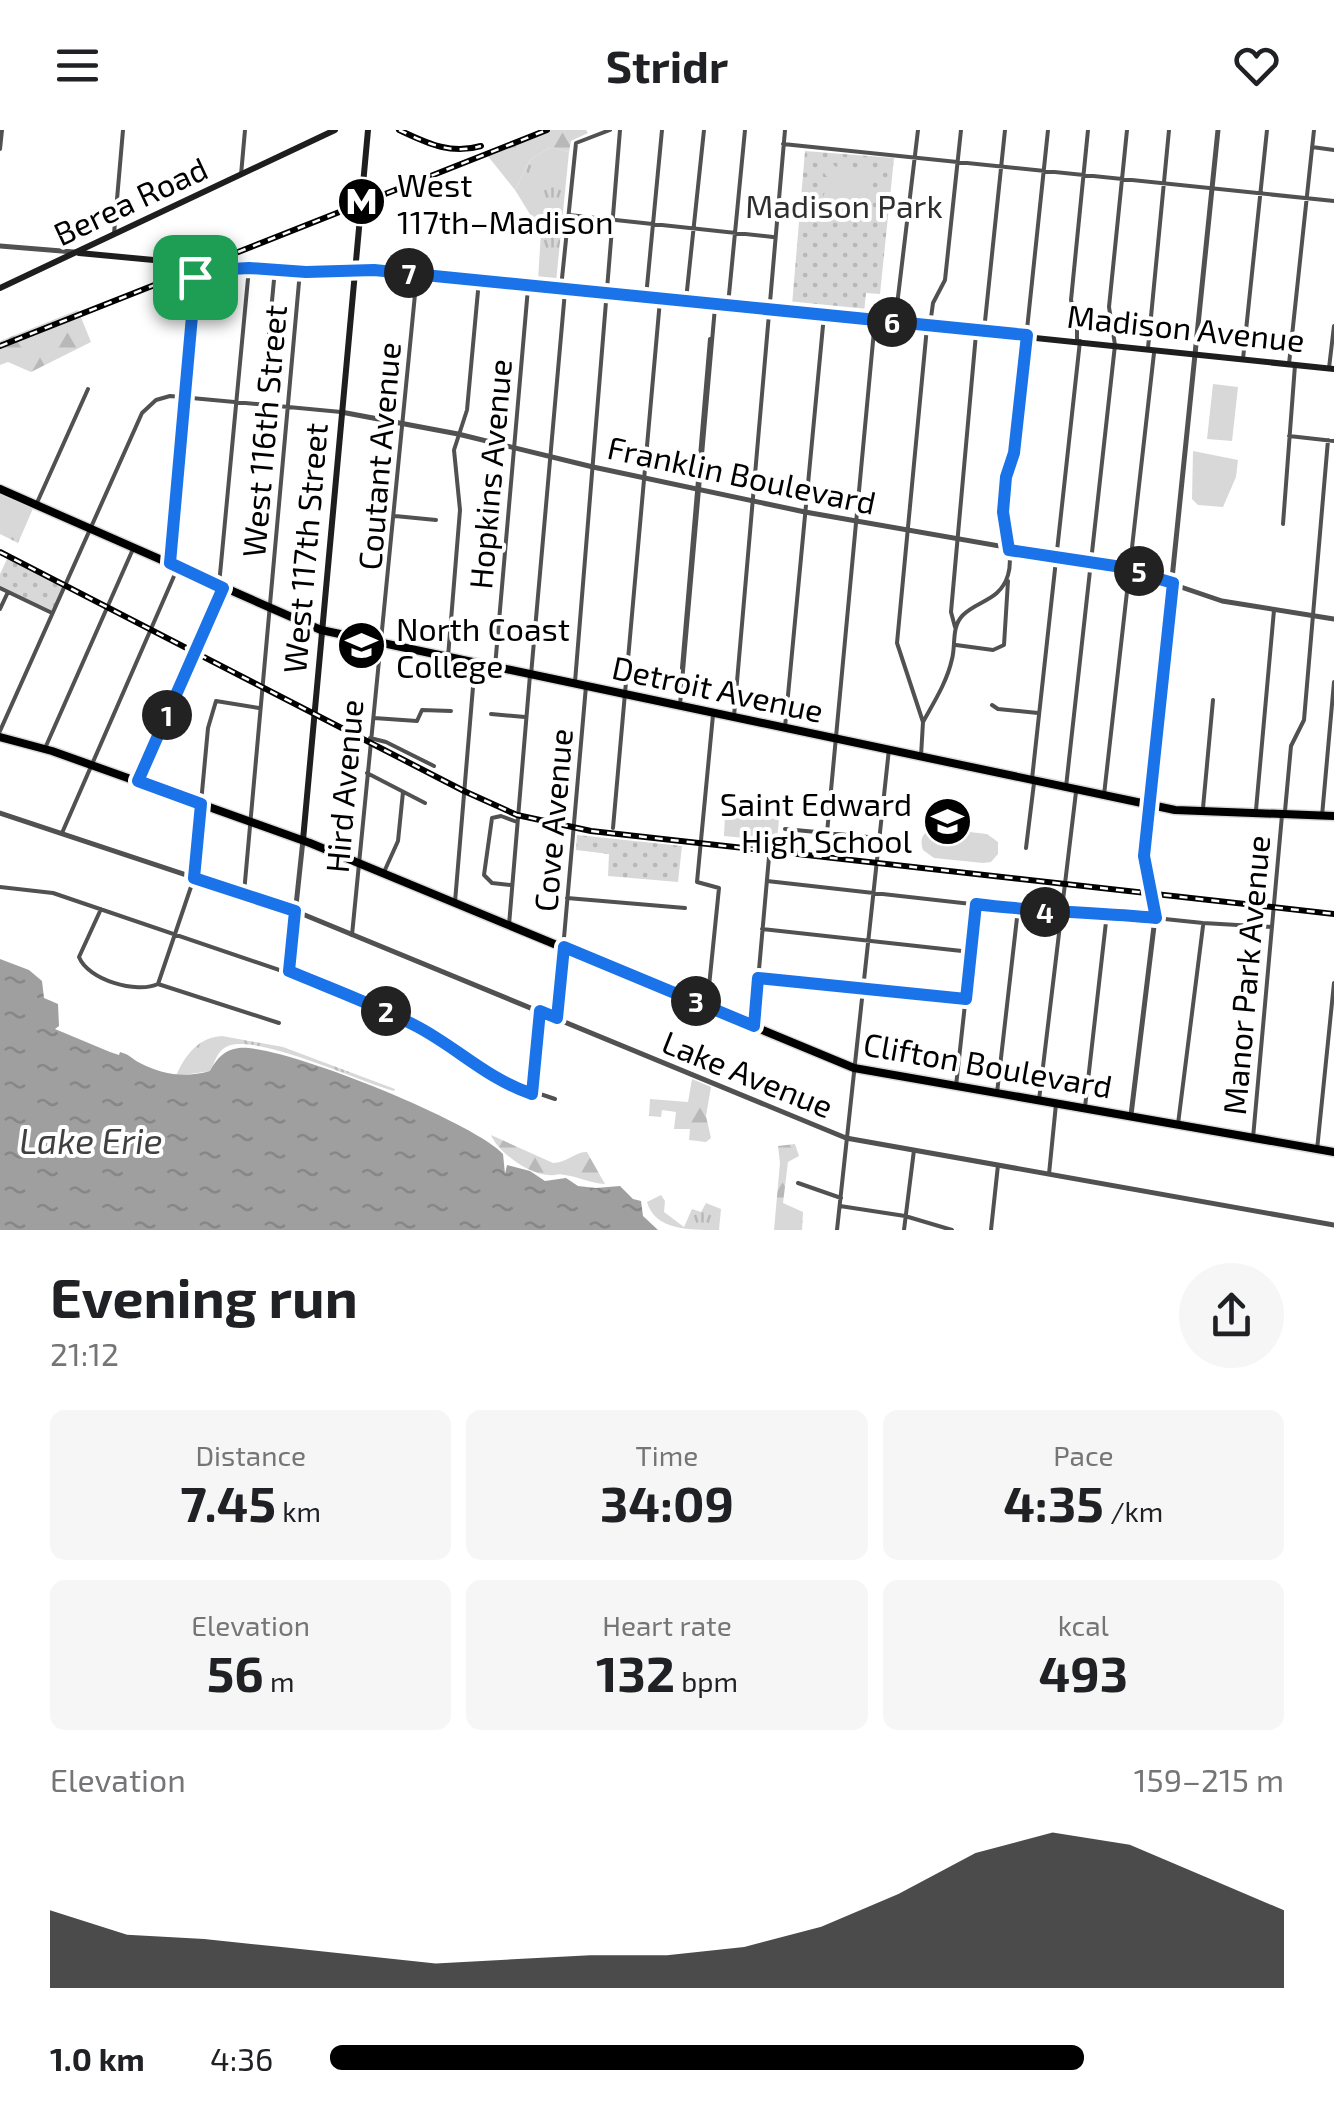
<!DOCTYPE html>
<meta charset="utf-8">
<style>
:root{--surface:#fff;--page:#f6f6f6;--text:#202124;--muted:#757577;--accent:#000}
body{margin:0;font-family:"Exo 2",sans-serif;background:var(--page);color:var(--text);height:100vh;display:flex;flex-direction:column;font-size:38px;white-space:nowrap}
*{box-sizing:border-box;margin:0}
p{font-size:32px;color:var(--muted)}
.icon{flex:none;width:55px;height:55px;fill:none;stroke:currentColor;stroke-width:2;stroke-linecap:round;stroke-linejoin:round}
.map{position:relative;height:1100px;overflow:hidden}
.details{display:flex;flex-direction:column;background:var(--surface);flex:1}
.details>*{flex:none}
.pin{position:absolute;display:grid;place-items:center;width:85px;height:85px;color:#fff;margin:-42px;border-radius:20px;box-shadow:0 5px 15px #0006}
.km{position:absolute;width:50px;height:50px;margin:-25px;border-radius:50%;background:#222;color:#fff;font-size:28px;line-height:50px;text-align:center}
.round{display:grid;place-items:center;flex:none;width:105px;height:105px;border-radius:52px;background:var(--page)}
.summary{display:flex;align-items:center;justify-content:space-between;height:170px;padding:0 50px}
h1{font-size:55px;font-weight:700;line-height:75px}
.figures{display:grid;grid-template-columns:repeat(3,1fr);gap:15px;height:170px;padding:10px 50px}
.figures div{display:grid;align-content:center;border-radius:15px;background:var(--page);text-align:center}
.figures b{font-size:50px;font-weight:700}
.figures small{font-size:28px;font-weight:400}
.figures p{font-size:28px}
.chart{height:280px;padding:20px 50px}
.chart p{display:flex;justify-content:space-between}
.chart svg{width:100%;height:180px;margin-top:10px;fill:var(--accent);opacity:.7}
ul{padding:0 50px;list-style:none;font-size:32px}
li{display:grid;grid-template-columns:160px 120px 1fr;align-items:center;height:75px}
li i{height:25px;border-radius:12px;background:var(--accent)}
header{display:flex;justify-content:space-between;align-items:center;height:130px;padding:0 50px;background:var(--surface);font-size:45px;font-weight:700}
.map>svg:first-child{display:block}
</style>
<header><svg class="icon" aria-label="menu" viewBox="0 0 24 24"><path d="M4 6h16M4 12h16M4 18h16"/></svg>Stridr<svg class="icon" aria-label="heart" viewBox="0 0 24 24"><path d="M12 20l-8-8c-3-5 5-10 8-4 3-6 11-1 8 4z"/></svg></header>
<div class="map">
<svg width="1334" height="1100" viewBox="0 0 1334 1100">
<defs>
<pattern id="grass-tufts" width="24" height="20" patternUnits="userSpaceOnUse" patternTransform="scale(2.5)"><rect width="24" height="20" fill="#d8d8d8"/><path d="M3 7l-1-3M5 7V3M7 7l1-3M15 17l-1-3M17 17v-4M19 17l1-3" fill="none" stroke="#b8b8b8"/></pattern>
<pattern id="forest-firs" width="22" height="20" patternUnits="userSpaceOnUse" patternTransform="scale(2.5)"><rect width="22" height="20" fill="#d8d8d8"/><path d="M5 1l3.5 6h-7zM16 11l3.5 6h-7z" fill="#b8b8b8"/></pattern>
<pattern id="park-dots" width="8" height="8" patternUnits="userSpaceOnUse" patternTransform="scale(2.5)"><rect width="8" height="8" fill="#d8d8d8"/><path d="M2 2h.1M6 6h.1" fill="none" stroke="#b8b8b8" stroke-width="1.8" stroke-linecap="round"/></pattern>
<pattern id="water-ripples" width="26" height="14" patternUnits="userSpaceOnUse" patternTransform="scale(2.5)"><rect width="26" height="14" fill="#9f9f9f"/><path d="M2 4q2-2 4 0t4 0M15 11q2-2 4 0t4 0" fill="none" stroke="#878787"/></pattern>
</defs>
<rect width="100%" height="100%" fill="#fff"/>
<path fill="url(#grass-tufts)" d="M551,17L569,22L556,152L538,150L541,102L515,60L530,30Z
M0,359L35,374L18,413L0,404Z
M222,906L283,917L395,959L394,961C358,951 258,904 228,916C217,921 215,931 211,941L176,946C185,925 199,907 222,906Z
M661,1065L665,1071L664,1082L684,1097L692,1079L701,1082L706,1073L721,1079L719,1100C688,1100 655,1100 647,1072Z"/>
<path fill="url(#forest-firs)" d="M551,0H586L588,3L571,11L569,22L551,17L530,30L515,60L487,25Z
M78,180L91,212L31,242L8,232L0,235V211Z
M692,949L711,957L706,986L711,1008L706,1012L689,1010L690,999H674L676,982L662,980L661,987L649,986L650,969L688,972Z
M491,1005L553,1033C567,1033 576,1021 587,1022L605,1054C590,1053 579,1047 565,1045C554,1043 560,1046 549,1045C529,1045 498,1022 491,1005Z
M795,1014L799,1026L788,1032L783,1073L803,1082L802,1100H774L780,1033L778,1016Z"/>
<path fill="url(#park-dots)" d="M805,21L894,28L880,164L866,163L864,183L792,175Z
M8,427L64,455L52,483L0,458V444Z
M577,705L682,716L678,752L608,746L609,724L576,720Z"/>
<path fill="#d8d8d8" d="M833,34L841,42L868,35L867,82L823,79L822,69L830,51L824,43Z
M1213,254L1238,257L1232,311L1207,309Z
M1193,321L1238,330L1236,347L1223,377L1198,375L1192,369Z
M725,684L779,689L777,711L724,706Z
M935,698L987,704L998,712V724L991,732L983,733L934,728L923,720C919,709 923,701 935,698Z"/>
<path fill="url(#water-ripples)" d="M0,829L29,840L42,851L44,868L58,874L59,896L55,899L110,922L119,925L120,922C131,925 130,928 140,933C163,945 185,948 210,941C217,928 224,920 239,918C280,913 476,993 503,1024L505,1044L507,1035L530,1041L545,1051L566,1048L578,1056L596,1058L620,1056L633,1069L641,1071L643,1086L658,1100H0Z"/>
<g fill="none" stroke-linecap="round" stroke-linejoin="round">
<path stroke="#d9d9d9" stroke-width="6" stroke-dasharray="6 3" stroke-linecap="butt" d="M175,132L197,141"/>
<defs>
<path id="primary" d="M0,359L321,500L1175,680L1334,686
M0,607L52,621L310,713L854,938L1334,1022"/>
</defs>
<use href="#primary" stroke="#dbdbdb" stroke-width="11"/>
<path stroke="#515151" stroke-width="4" d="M783,14L1334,71
M1312,17L1334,20
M0,19L2,0
M241,45L245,0
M569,85L773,107
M114,104L123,0
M561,158L576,13L610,0
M646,167L662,0
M686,170L704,0
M728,175L745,0
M895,192L918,0
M930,195L933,173L945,150L961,0
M984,201L1005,0
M269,203L275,139
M1077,211V192L1071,170L1088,0
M1148,218L1169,0
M1243,229L1267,0
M1289,234L1314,0
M1329,238L1334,196
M1289,306L1334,311
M36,375L88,259
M395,386L436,390
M1283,394L1295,235
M171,433L197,141
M219,455L249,138
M0,458L50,482
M0,479L8,462
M955,497L951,482L976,204
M956,515L993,520L1004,515L1008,451
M448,527L460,380L454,320L467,280L479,150
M495,537L528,158
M682,538L710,209
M531,545L565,161
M575,552L620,0
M680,575L715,177
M992,575L998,579L1038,583
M491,584L525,587
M734,586L785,0
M374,588L417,591L422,580L451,581
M923,592C934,572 947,552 952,529C956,514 951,497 963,485C978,470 1000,471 1008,445C1014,425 1004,404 1003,384C1003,362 1010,343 1014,323L1048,0
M785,597L824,185
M0,601L142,283L156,270L170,266L341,282
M370,608L386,612L434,636
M46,616L133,419
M921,626L923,592L897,513L927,197
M367,643L425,673
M1032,649L1080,211
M139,650L223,457
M1066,657L1115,215L1109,177L1127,0
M1104,665L1154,223
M1203,678L1213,570
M1256,680L1274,480
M1285,681L1291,616L1304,590L1328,310
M1322,686L1334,552
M613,698L660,170
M785,699L879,708
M62,703L178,437
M827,703L875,190
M1026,718L1034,653
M384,742L398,711L403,662
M767,751L1061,784L1088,781L1203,793L1272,797
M511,755L492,753L484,745L492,688L501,686L517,692
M0,757L53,763L338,860L422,900L496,949L555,969
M244,763L300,141
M567,768L685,778
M455,772L475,533
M101,779L79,827C88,850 137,864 158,854L279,893
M509,795L530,545
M762,799L971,822
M352,805L417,144
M758,848L966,869
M158,854L194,748L208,598L216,571L259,578
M707,876L719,758L697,752L713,585
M557,888L586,556
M754,896L769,727
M956,956L976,774
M997,963L1018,779
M533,964L540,884
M1039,970L1076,662
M1085,977L1107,783
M1178,994L1203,796
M1253,1008L1282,685
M1317,1020L1334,853
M1049,1044L1056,974
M798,1053L841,1068
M840,1076L905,1086L952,1100
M837,1100L889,619
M904,1100L914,1020
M991,1100L998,1035"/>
<path stroke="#515151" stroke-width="5" d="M0,116L74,122
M341,282L458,304L593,337L805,382L1125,438L1222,471L1334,489
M0,683L295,781L846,1008L1334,1095
M289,841L303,710
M1131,985L1155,788L1144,722L1218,0"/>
<path stroke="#1e1e1e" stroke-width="6" d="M79,123L175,132
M197,141L249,138L306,142L388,141L1334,239
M0,158L335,0
M303,710L368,0"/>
<use href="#primary" stroke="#000" stroke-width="8"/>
<defs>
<path id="rail" d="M399,0C427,13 450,25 481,16
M0,216L547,0
M0,422L464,661L517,685L591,701L1334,784"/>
</defs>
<use href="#rail" stroke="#000" stroke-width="6"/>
<use href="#rail" stroke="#fff" stroke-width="2.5" stroke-dasharray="8" stroke-linecap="butt"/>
</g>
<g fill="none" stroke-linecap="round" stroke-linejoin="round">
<defs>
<path id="route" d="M249,138L306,142L374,140L1027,205L1014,323L1006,347L1003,382L1009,420L1115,436L1173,453L1144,726L1156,788C1095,782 1037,782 976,774L966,869L758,848L754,896L564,817L557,888L540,881L532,964C486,948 459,919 418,897C376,875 332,859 289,841L295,781L194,748L201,674L138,651L223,458L170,433L196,141Z"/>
</defs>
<use href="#route" stroke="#fff" stroke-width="20"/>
<use href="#route" stroke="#1a73e8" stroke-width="12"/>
</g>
<defs>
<symbol id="metro-disc" viewBox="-11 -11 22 22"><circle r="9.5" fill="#000" stroke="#fff"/><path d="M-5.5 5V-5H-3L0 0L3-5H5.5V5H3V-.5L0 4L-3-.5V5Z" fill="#fff"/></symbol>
<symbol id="university-disc" viewBox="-11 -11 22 22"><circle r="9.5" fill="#000" stroke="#fff"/><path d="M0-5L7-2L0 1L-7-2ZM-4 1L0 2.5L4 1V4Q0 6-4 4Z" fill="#fff"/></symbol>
<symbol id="school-disc" viewBox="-11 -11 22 22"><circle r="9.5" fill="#000" stroke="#fff"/><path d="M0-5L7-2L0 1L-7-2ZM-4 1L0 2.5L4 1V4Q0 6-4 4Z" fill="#fff"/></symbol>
</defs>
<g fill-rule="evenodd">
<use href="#metro-disc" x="334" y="44" width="55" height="55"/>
<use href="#university-disc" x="334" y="488" width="55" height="55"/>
<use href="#school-disc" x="920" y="664" width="55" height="55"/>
</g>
<g text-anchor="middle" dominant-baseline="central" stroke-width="8" stroke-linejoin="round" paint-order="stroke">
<g font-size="32" fill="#000" stroke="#fff" text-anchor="start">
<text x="397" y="54">West<tspan x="397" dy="37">117th–Madison</tspan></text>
<text x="396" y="498">North Coast<tspan x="396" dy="37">College</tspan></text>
<text x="912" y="673" text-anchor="end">Saint Edward<tspan x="912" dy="37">High School</tspan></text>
</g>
<g font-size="32" fill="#000" stroke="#fff">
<text transform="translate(130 70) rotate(-25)">Berea Road</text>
<text transform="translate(1186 197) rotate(6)">Madison Avenue</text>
<text transform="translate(263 301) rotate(-85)">West 116th Street</text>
<text transform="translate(378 326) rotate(-85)">Coutant Avenue</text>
<text transform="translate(489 344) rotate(-85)">Hopkins Avenue</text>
<text transform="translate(742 344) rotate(12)">Franklin Boulevard</text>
<text transform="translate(304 418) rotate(-85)">West 117th Street</text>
<text transform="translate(718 558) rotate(12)">Detroit Avenue</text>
<text transform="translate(343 656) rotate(-85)">Hird Avenue</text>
<text transform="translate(552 690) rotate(-85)">Cove Avenue</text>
<text transform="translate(1245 845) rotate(-85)">Manor Park Avenue</text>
<text transform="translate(988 934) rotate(10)">Clifton Boulevard</text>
<text transform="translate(748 943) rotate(22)">Lake Avenue</text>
</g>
<g font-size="32" fill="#2f2f2f" stroke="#fff">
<text x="844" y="75">Madison Park</text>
</g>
<g font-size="35" font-style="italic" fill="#404040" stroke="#fff">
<text x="91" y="1010">Lake Erie</text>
</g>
</g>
</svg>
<div class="pin" style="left:195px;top:147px;background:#1e9e55"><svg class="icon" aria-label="arrive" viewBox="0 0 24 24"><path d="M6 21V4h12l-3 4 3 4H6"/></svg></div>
<b class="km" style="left:167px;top:585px">1</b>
<b class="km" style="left:386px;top:881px">2</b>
<b class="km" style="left:696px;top:871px">3</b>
<b class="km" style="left:1045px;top:782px">4</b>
<b class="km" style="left:1139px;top:441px">5</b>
<b class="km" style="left:892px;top:192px">6</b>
<b class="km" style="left:409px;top:143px">7</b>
</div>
<section class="details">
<div class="summary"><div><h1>Evening run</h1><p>21:12</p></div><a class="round"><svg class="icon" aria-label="share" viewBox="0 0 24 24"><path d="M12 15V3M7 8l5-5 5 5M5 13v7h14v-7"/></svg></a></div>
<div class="figures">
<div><p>Distance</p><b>7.45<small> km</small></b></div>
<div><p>Time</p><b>34:09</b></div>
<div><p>Pace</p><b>4:35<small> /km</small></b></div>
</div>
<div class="figures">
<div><p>Elevation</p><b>56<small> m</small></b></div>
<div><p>Heart rate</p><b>132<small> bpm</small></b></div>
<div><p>kcal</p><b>493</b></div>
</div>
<div class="chart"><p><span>Elevation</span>159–215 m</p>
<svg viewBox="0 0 160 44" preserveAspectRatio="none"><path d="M0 44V25L10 31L20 32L30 34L40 36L50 38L60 37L70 36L80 36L90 34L100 29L110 21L120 11L130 6L140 9L150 17L160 25V44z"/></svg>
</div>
<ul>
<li><b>1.0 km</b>4:36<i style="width:79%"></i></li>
</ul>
</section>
